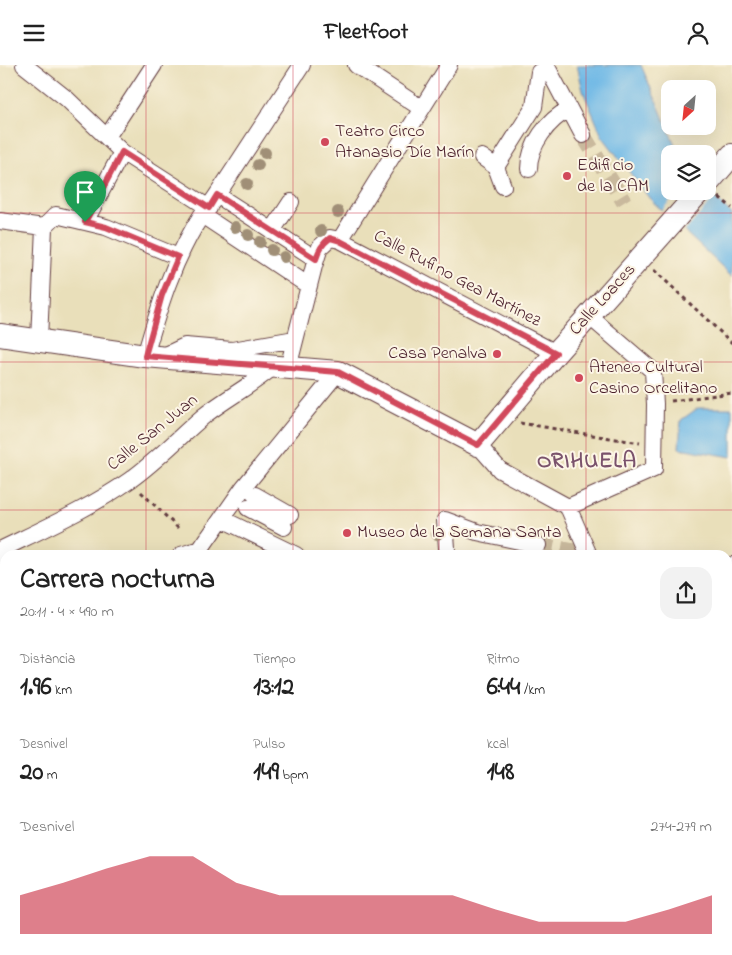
<!DOCTYPE html>
<html lang="es">
<meta charset="utf-8">
<style>
:root{--surface:#fff;--page:#f2f2f2;--text:#222;--muted:#767676;--accent:#d1495b}
body{margin:0;font-family:"Indie Flower",sans-serif;background:var(--page);color:var(--text);height:100vh;display:flex;flex-direction:column;font-size:19px;white-space:nowrap}
*{box-sizing:border-box;margin:0}
p{font-size:16px;color:var(--muted)}
.icon{flex:none;width:28px;height:28px;fill:none;stroke:currentColor;stroke-width:2;stroke-linecap:round;stroke-linejoin:round}
.map{position:relative;flex:1;overflow:hidden}
.panel{position:absolute;left:0px;top:485px;width:732px;height:405px;display:flex;flex-direction:column;background:var(--surface);border-radius:15px 15px 0 0;box-shadow:0 5px 20px #0002}
.panel>*{flex:none}
.needle{width:32px;rotate:207deg}
.fabs{position:absolute;left:661px;top:15px;display:grid;gap:10px}
.fabs a{display:grid;place-items:center;width:55px;height:55px;border-radius:10px;background:var(--surface);box-shadow:0 5px 20px #0002;font-size:25px}
.pin{position:absolute;display:grid;place-items:center;width:42px;height:42px;color:#fff;margin:-51px -21px;border-radius:50% 50% 50% 0;rotate:-45deg;box-shadow:0 0 5px #0007}
.pin .icon{rotate:45deg}
.round{display:grid;place-items:center;flex:none;width:52px;height:52px;border-radius:15px;background:var(--page)}
.head{display:flex;align-items:center;justify-content:space-between;height:85px;padding:0 20px}
h1{font-size:28px;font-weight:700;line-height:38px}
.figures{display:grid;grid-template-columns:repeat(3,1fr);gap:8px;height:85px;padding:5px 20px}
.figures div{display:grid;align-content:center}
.figures b{font-size:25px;font-weight:700}
.figures small{font-size:14px;font-weight:400}
.figures p{font-size:14px}
.chart{height:140px;padding:10px 20px}
.chart p{display:flex;justify-content:space-between}
.chart svg{width:100%;height:90px;margin-top:5px;fill:var(--accent);opacity:.7}
header{display:flex;justify-content:space-between;align-items:center;height:65px;padding:0 20px;background:var(--surface);font-size:22px;font-weight:700}
.map>svg:first-child{display:block}
</style>
<header><svg class="icon" aria-label="menu" viewBox="0 0 24 24"><path d="M4 6h16M4 12h16M4 18h16"/></svg>Fleetfoot<svg class="icon" aria-label="person" viewBox="0 0 24 24"><circle cx="12" cy="8" r="4"/><path d="M4 21q1-7 8-7t8 7"/></svg></header>
<div class="map">
<svg width="732" height="890" viewBox="0 0 732 890">
<rect width="100%" height="100%" fill="#fcf5e5"/>
<filter id="ink" filterUnits="userSpaceOnUse"><feTurbulence type="fractalNoise" baseFrequency=".02" numOctaves="2"/><feDisplacementMap in="SourceGraphic" scale="10" xChannelSelector="R" yChannelSelector="G"/><feConvolveMatrix kernelMatrix="1 2 1 2 8 2 1 2 1" color-interpolation-filters="sRGB"/></filter>
<filter id="wash" filterUnits="userSpaceOnUse"><feTurbulence type="fractalNoise" baseFrequency=".0096" numOctaves="4" result="noise"/><feDisplacementMap in="SourceGraphic" scale="20" xChannelSelector="R" yChannelSelector="G"/><feGaussianBlur stdDeviation="1.12" result="paint"/><feColorMatrix in="noise" values="0 0 0 0 0 0 0 0 0 0 0 0 0 0 0 0 0 1.4 0 .05"/><feComposite in="paint" operator="in"/></filter>
<g filter="url(#wash)">
<rect width="100%" height="100%" fill="#e9dfba"/>
<path fill="#b1d67f" stroke="#7e7a55" d="M0,715H5V825H0Z
M732,864V890H694L701,885H728V867Z"/>
<path fill="#6db8e6" stroke="#5c6c88" d="M577,0H641L679,89H670V126H707L732,149V211L650,134L602,71L583,26Z
M698,343H732V392L679,383L681,355Z"/>
<path fill="#e9dfba" d="M708,124L716,131L684,167L661,146L679,126H708Z"/>
</g>
<g filter="url(#ink)">
<g fill="none" stroke-linecap="round" stroke-linejoin="round">
<path stroke="#c9b99d" stroke-width="16" stroke-dasharray="16 8" stroke-linecap="butt" d="M583,70L624,137
M538,480L577,487"/>
<defs>
<path id="street" d="M24,0L67,34L122,87L209,143
M356,0L421,43
M546,0L583,70
M107,72L154,0
M482,92L496,102L534,42L539,7
M496,102L503,121
M529,104C529,80 548,55 569,44
M217,130L316,194
M202,150L309,221
M0,156L44,162
M85,157L122,87
M44,162L56,150L106,162L178,192
M272,166L291,137
M340,175L449,0
M39,275L44,162
M145,291C159,242 173,195 201,151C206,144 212,138 217,130L302,0
M164,291L185,281L232,285L295,274
M288,303L314,201L320,182L330,173L340,175L556,288
M478,380L500,405L568,442L589,490
M255,430L290,450
M568,442L654,404L655,339L653,306L589,251
M248,443L284,462
M222,454L296,490
M447,483L445,455L477,467L538,480
M0,485C43,464 92,442 130,415C158,395 180,371 205,350C227,333 252,320 273,302
M199,486L243,423L338,307
M181,490L194,486L204,490
M0,499L5,507
M728,501L732,500
M728,589H732
M5,620V621
M0,696L5,697
M728,746L731,776L728,779
M278,885L280,890
M89,890L96,889L97,885
M593,890L601,885"/>
<path id="secondary" d="M708,118L732,90
M0,270L145,291L338,307L478,380L556,288L700,126"/>
</defs>
<use href="#street" stroke="#623c40" stroke-width="18"/>
<use href="#secondary" stroke="#623c40" stroke-width="24"/>
<path stroke="#623c40" stroke-width="3" stroke-dasharray="4 4" stroke-linecap="butt" d="M719,132L732,143
M654,205L732,278
M671,336L732,328
M520,358L640,378
M141,427L178,463
M20,885V890"/>
<use href="#street" stroke="#fff" stroke-width="16"/>
<use href="#secondary" stroke="#fff" stroke-width="22"/>
</g>
<g fill="#a08f77">
<circle cx="265" cy="88" r="6"/>
<circle cx="258" cy="100" r="6"/>
<circle cx="247" cy="119" r="6"/>
<circle cx="338" cy="147" r="6"/>
<circle cx="235" cy="162" r="6"/>
<circle cx="321" cy="166" r="6"/>
<circle cx="248" cy="170" r="6"/>
<circle cx="260" cy="177" r="6"/>
<circle cx="272" cy="185" r="6"/>
<circle cx="284" cy="192" r="6"/>
<circle cx="437" cy="469" r="6"/>
</g>
</g>
<g fill="none" stroke-linecap="round" stroke-linejoin="round" filter="url(#ink)">
<defs>
<path id="route" d="M122,87L209,143L217,130L316,194C319,185 322,179 330,173L340,176L556,288L478,380L338,307L145,291L162,230L178,192L106,162L85,157Z"/>
</defs>
<use href="#route" stroke="#fff" stroke-width="10"/>
<use href="#route" stroke="#d1495b" stroke-width="6"/>
</g>
<path fill="none" stroke="#d1495b" stroke-width="1" stroke-opacity="0.55" d="M146,0V490M293,0V490M439,0V490M586,0V490M0,148H732M0,297H732M0,445H732M0,593H5M728,593H732M0,742H5M728,742H732M146,885V890M293,885V890M439,885V890M586,885V890"/>
<g fill="#d1495b" stroke="#fcf5e5" stroke-width="2">
<circle cx="325" cy="77" r="5"/>
<circle cx="567" cy="111" r="5"/>
<circle cx="497" cy="289" r="5"/>
<circle cx="579" cy="313" r="5"/>
<circle cx="347" cy="468" r="5"/>
</g>
<g text-anchor="middle" dominant-baseline="central" stroke-width="4" stroke-linejoin="round" paint-order="stroke">
<g font-size="18" fill="#4a1f2b" stroke="#fcf5e5" text-anchor="start">
<text x="335" y="67">Teatro Circo<tspan x="335" dy="21">Atanasio Díe Marín</tspan></text>
<text x="577" y="101">Edificio<tspan x="577" dy="21">de la CAM</tspan></text>
<text x="487" y="289" text-anchor="end">Casa Penalva</text>
<text x="589" y="303">Ateneo Cultural<tspan x="589" dy="21">Casino Orcelitano</tspan></text>
<text x="357" y="468">Museo de la Semana Santa</text>
</g>
<g font-size="18" fill="#4a1f2b" stroke="#fcf5e5">
<text transform="translate(457 214) rotate(28)">Calle Rufino Gea Martínez</text>
<text transform="translate(603 235) rotate(-48)">Calle Loaces</text>
<text transform="translate(153 368) rotate(-39)">Calle San Juan</text>
</g>
<g font-size="22" font-weight="bold" letter-spacing="1" fill="#7a526c" stroke="#fcf5e5">
<text x="587" y="397">ORIHUELA</text>
</g>
</g>
</svg>
<div class="fabs">
<a><svg class="needle" viewBox="-14 -14 28 28"><path d="M0-13l5 13h-10z" fill="#e53935"/><path d="M0 13l5-13h-10z" fill="#767676"/></svg></a>
<a><svg class="icon" aria-label="layers" viewBox="0 0 24 24"><path d="M12 4l9 5-9 5-9-5zM3 14l9 5 9-5"/></svg></a>
</div>
<div class="pin" style="left:85px;top:157px;background:#1e9e55"><svg class="icon" aria-label="arrive" viewBox="0 0 24 24"><path d="M6 21V4h12l-3 4 3 4H6"/></svg></div>
<section class="panel">
<div class="head"><div><h1>Carrera nocturna</h1><p>20:11 · 4 × 490 m</p></div><a class="round"><svg class="icon" aria-label="share" viewBox="0 0 24 24"><path d="M12 15V3M7 8l5-5 5 5M5 13v7h14v-7"/></svg></a></div>
<div class="figures">
<div><p>Distancia</p><b>1.96<small> km</small></b></div>
<div><p>Tiempo</p><b>13:12</b></div>
<div><p>Ritmo</p><b>6:44<small> /km</small></b></div>
</div>
<div class="figures">
<div><p>Desnivel</p><b>20<small> m</small></b></div>
<div><p>Pulso</p><b>149<small> bpm</small></b></div>
<div><p>kcal</p><b>148</b></div>
</div>
<div class="chart"><p><span>Desnivel</span>274–279 m</p>
<svg viewBox="0 0 160 44" preserveAspectRatio="none"><path d="M0 44V25L10 19L20 12L30 6L40 6L50 19L60 25L70 25L80 25L90 25L100 25L110 32L120 38L130 38L140 38L150 32L160 25V44z"/></svg>
</div>
</section>
</div>
